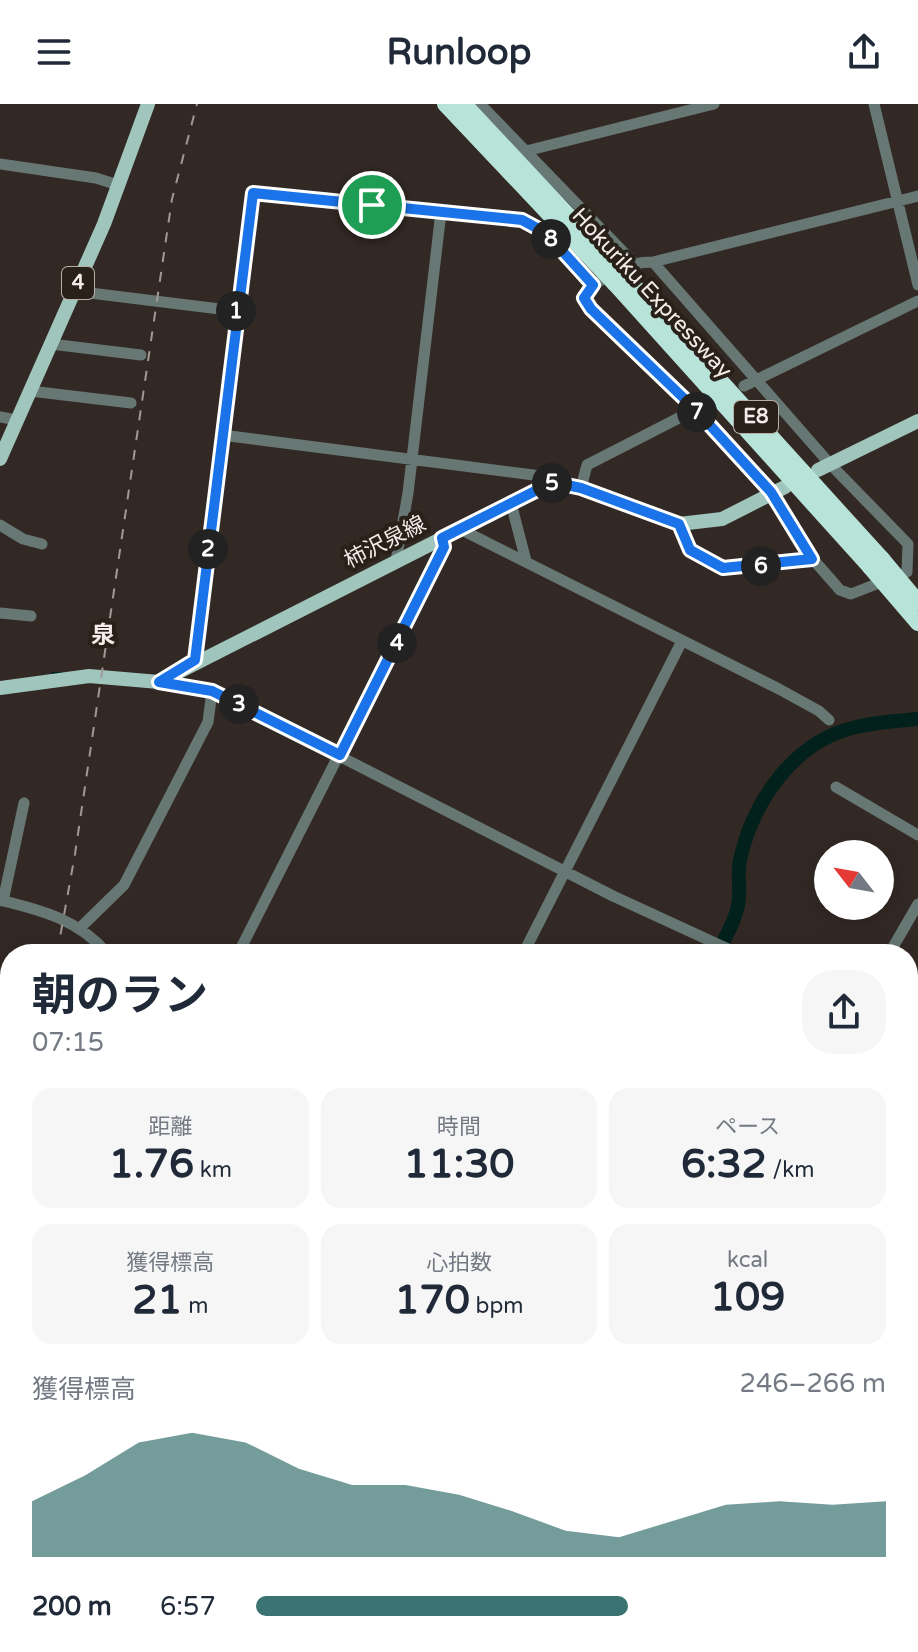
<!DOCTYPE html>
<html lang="ja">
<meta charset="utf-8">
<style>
:root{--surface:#fff;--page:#f6f6f7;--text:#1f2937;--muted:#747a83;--accent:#3a7372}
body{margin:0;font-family:"Varela Round","Noto Sans JP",sans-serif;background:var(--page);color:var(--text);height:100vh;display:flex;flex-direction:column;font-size:30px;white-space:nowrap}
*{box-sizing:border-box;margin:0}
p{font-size:26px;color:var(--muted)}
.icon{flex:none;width:44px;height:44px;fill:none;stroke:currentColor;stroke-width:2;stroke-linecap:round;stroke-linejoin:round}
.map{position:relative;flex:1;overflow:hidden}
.drawer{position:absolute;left:0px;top:840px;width:918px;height:708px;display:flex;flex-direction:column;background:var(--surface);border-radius:32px 32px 0 0;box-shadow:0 4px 20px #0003}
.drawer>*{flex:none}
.needle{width:52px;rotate:301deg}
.controls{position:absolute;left:814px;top:736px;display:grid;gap:16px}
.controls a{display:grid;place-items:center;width:80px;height:80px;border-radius:50%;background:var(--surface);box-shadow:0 4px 20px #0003;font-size:40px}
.pin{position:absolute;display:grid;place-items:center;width:68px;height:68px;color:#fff;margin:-34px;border:4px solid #fff;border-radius:50%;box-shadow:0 2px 8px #0007}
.km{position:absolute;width:40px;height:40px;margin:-20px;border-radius:50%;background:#222;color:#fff;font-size:22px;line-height:40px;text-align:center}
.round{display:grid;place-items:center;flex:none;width:84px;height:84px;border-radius:32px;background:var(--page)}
.summary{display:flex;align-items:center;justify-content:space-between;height:136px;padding:0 32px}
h1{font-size:44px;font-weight:700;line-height:60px}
.stats{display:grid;grid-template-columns:repeat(3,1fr);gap:12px;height:136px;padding:8px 32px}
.stats div{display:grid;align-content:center;border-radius:20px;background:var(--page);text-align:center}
.stats b{font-size:40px;font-weight:700}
.stats small{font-size:22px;font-weight:400}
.stats p{font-size:22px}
.chart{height:224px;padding:16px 32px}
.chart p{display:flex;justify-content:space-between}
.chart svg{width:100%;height:144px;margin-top:8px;fill:var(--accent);opacity:.7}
ul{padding:0 32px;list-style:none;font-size:26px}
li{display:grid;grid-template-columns:128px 96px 1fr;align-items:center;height:60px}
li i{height:20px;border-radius:10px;background:var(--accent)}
header{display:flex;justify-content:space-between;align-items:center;height:104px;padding:0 32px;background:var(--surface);font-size:36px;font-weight:700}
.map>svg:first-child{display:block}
</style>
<header><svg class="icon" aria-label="menu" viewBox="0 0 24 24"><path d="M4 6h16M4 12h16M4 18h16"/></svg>Runloop<svg class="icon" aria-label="share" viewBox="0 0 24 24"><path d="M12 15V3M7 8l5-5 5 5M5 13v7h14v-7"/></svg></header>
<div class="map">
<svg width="918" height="1548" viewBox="0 0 918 1548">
<rect width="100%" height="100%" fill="#332924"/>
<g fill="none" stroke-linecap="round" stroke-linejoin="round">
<path stroke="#02211c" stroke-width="2" d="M52,569H62
M0,958L6,950"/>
<path stroke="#02211c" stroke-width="14" d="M717,850C726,832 738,813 739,793C740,780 737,768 740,756C753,697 794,637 856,623C876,618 898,617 918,615
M0,1319L10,1329
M351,1538L371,1548"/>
<path stroke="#677874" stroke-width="11" d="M480,0L633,158
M874,0L918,181
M526,47L714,0
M0,60L96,74L118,81
M653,158L830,360L908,440L907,468L851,490L840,486L804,445L771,388L696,306L591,205L584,194C600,171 626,158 653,158L918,92
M74,187L236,207
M51,240L141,251
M744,282L918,197
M30,287L131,299
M0,313L17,316
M222,331L557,374L560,379
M581,384L587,361L708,299
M511,399L526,457
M679,420L690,446L723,464L812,455
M0,421L23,435L42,440
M460,425L779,585L819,607L829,616
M396,457L408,389L441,108
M0,509L31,512
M195,558L253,89L522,116L546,129L593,181
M159,578L212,587L613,792L739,850
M836,683L918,731
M0,796C42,806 79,816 108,850
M3,797L24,699
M81,823L124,781L208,618L212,587
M238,850L444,443L442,434
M523,850L682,537
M889,850L918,800
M908,906L918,909
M908,1002L918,989
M908,1195L918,1176
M908,1323L918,1328
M622,1538L636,1548
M287,1548L294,1538
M762,1548L764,1538"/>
<path stroke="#a0c5bc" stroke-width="14" d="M0,355L104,120L148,0
M818,366L918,317
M0,584L89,572L159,578L553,378L581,384L679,420L722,415L785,383"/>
<path stroke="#b7e3d9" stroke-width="16" d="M627,174L882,455
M615,180L870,463"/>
<path stroke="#a19995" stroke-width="2" stroke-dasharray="10 10" stroke-linecap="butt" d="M57,850L75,750L172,95L197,0
M0,992L10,972
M12,1538L26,1548"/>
<path stroke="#b7e3d9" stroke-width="16" d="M445,0L615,180
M464,0L627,174
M882,455L918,498
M870,463L918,519"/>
</g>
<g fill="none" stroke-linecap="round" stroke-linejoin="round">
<defs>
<path id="route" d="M253,89L522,116L546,129L593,181L584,194L591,205L696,306L771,388L812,455L723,464L690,446L679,420L581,384L553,378L442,434L444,443L340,651L212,587L159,578L195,556Z"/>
</defs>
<use href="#route" stroke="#fff" stroke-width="16"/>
<use href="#route" stroke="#1a73e8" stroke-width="10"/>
</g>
<g text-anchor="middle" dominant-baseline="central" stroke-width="8" stroke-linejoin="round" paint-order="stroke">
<g fill="#29201a" stroke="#b6afaa" stroke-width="2">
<rect x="62" y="163" width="32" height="32" rx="6"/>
<rect x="734" y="297" width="44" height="32" rx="6"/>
</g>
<g font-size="20" font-weight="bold" fill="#f3ece8">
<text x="78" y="179">4</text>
<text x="756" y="313">E8</text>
</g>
<g font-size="22" fill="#f3ece8" stroke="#29201a">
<text transform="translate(652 189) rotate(47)">Hokuriku Expressway</text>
<text transform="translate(385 438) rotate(-27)">柿沢泉線</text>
</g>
<g font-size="24" font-weight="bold" fill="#f3ece8" stroke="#29201a">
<text x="103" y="531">泉</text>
</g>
</g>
</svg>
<div class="controls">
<a><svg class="needle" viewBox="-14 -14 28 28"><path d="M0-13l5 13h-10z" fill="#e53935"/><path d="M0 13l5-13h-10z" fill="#747a83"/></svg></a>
</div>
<div class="pin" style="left:372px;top:101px;background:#1e9e55"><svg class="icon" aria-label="arrive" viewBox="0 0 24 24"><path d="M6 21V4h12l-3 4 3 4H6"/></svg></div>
<b class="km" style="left:236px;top:207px">1</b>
<b class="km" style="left:208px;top:445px">2</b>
<b class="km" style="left:239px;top:600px">3</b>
<b class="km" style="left:397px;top:539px">4</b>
<b class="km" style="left:552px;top:379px">5</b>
<b class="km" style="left:761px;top:462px">6</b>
<b class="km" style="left:697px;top:308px">7</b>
<b class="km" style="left:551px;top:135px">8</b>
<section class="drawer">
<div class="summary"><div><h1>朝のラン</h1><p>07:15</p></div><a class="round"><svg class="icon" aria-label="share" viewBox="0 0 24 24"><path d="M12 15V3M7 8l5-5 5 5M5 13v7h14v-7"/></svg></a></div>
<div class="stats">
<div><p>距離</p><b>1.76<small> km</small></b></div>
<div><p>時間</p><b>11:30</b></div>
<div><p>ペース</p><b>6:32<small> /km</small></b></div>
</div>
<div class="stats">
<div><p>獲得標高</p><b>21<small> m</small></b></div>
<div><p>心拍数</p><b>170<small> bpm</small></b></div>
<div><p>kcal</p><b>109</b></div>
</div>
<div class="chart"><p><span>獲得標高</span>246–266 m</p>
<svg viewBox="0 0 160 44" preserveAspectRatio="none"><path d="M0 44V27L10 19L20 9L30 6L40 9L50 17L60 22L70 22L80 25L90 30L100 36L110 38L120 33L130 28L140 27L150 28L160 27V44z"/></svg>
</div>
<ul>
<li><b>200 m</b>6:57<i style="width:59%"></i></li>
</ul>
</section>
</div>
